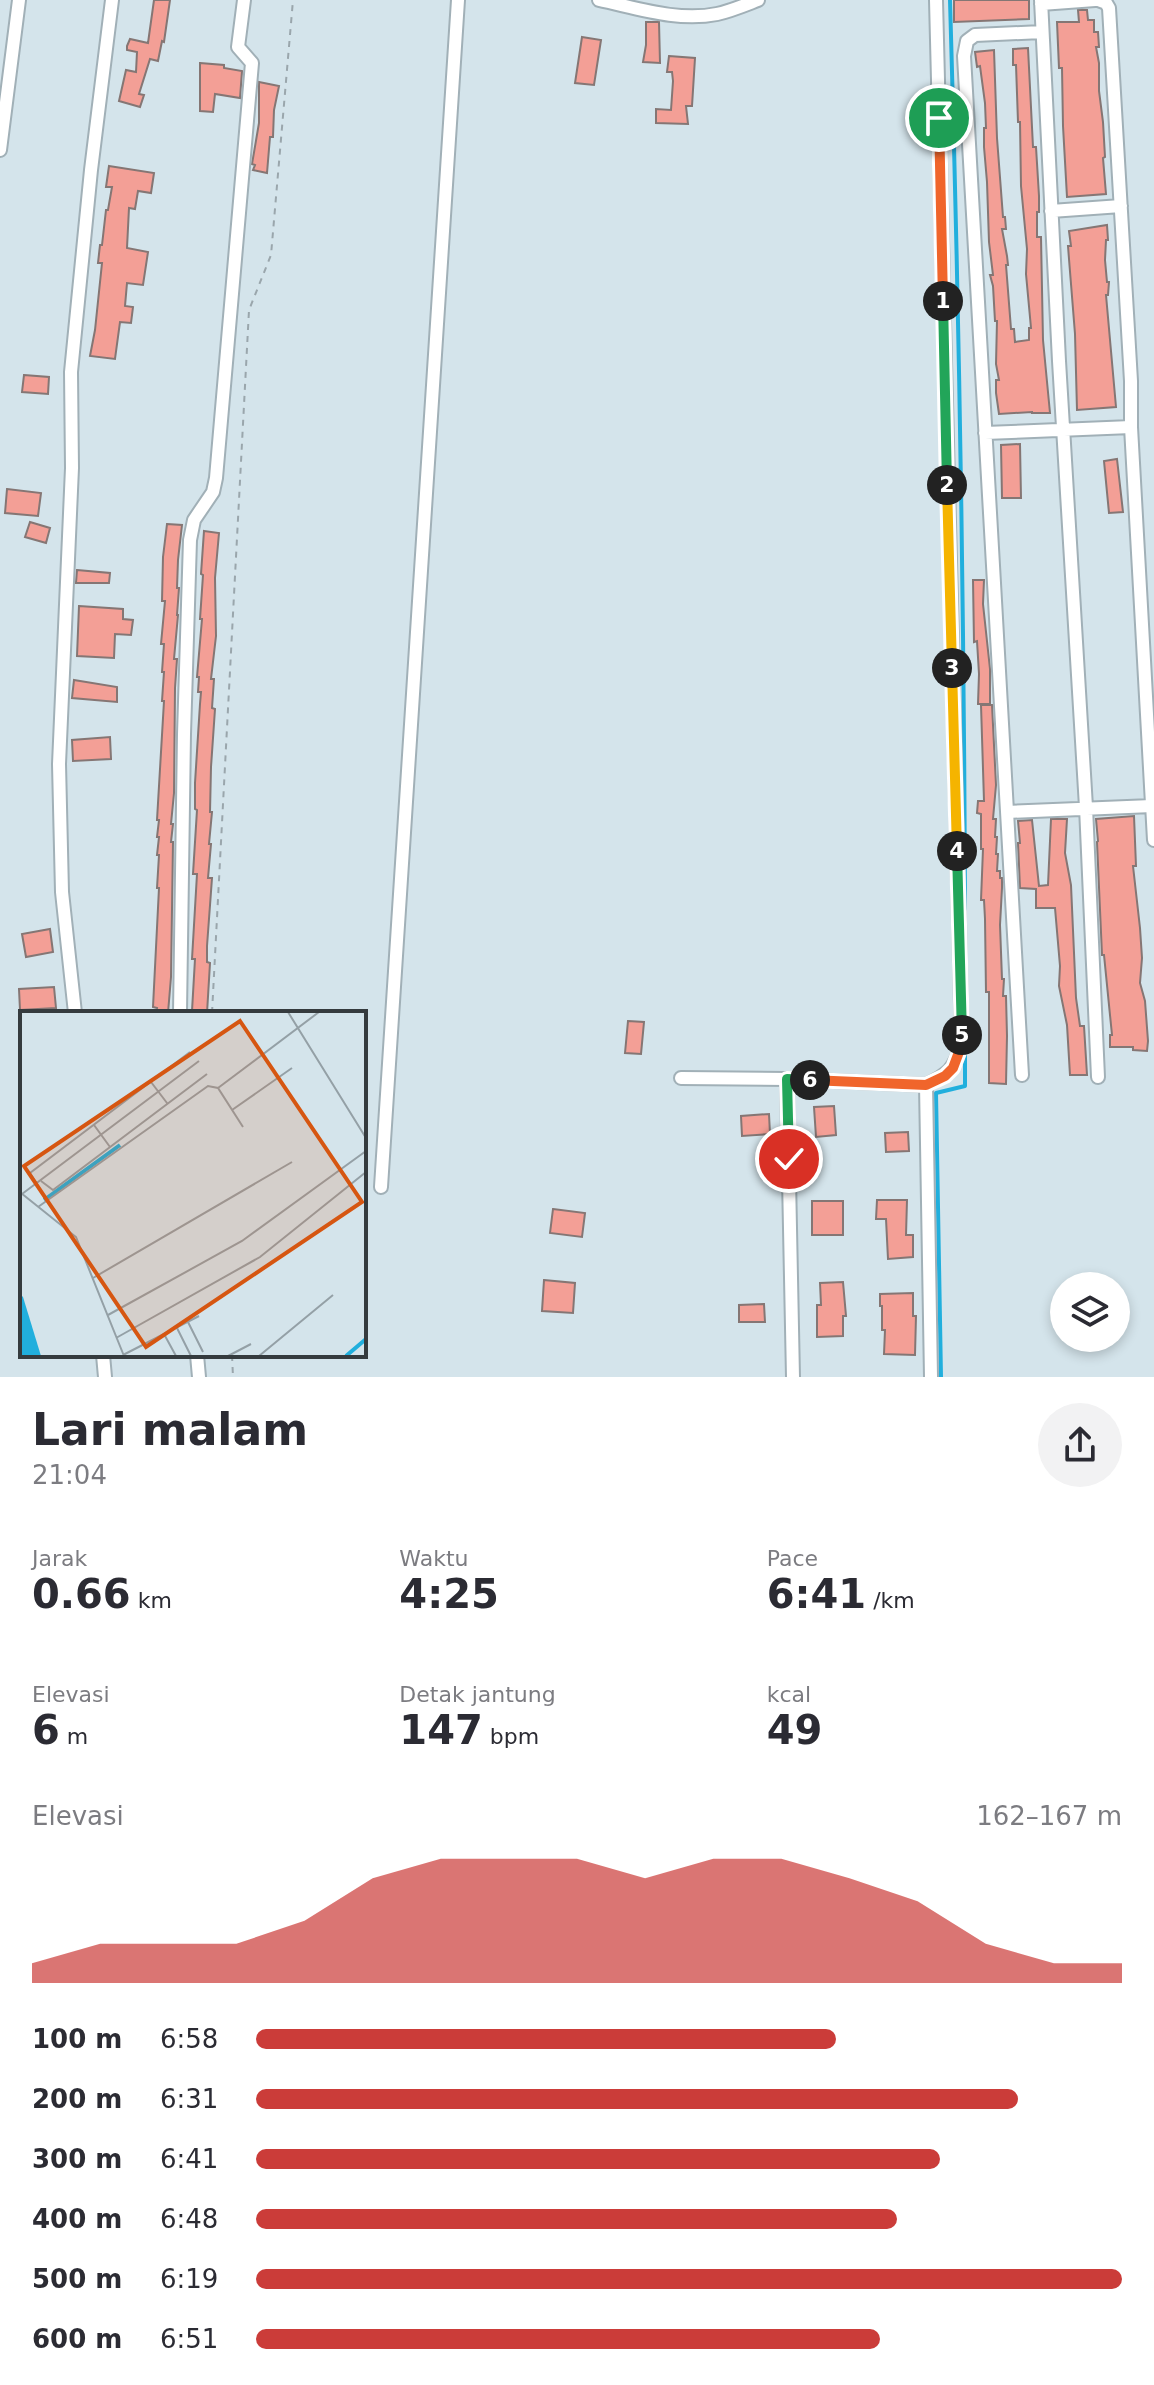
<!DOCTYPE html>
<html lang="id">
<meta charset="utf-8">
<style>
:root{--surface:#fff;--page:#f2f2f3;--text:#2b2b33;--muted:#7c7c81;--accent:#cb3c39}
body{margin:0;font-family:"DejaVu Sans",sans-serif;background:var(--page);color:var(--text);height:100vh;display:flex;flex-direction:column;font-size:30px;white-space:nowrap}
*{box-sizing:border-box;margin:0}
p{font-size:26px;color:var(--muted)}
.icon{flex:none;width:44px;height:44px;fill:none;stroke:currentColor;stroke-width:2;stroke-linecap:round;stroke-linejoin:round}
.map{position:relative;height:1377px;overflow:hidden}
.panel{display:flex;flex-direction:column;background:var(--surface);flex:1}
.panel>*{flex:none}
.controls{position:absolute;left:1050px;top:1272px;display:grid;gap:16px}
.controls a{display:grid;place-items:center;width:80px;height:80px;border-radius:50%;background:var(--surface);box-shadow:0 4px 12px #0003;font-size:40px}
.pin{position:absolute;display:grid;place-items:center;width:68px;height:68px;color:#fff;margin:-34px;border:4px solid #fff;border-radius:50%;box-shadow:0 2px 8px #0007}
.km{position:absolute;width:40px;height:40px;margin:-20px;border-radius:50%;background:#222;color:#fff;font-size:22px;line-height:40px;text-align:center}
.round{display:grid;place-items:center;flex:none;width:84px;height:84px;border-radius:42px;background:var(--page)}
.headline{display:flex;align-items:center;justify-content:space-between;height:136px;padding:0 32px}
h1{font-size:44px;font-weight:600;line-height:60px}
.figures{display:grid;grid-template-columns:repeat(3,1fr);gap:12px;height:136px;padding:8px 32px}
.figures div{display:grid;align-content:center}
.figures b{font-size:40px;font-weight:600}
.figures small{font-size:22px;font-weight:400}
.figures p{font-size:22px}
.chart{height:224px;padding:16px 32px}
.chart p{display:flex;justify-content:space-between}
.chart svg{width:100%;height:144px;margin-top:8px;fill:var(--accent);opacity:.7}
ul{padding:0 32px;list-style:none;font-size:26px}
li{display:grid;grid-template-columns:128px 96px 1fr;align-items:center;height:60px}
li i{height:20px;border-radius:10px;background:var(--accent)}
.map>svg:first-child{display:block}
</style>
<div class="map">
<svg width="1154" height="1377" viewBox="0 0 1154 1377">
<rect width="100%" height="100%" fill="#d4e4eb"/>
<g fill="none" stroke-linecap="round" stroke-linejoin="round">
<path stroke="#21afdd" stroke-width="4" d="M950,0C959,303 964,606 965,909
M941,1377L936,1093L965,1086V1050"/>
</g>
<path fill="#f39f96" stroke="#857674" stroke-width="2" d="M154,0H170L164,42L162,41L158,61L150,59L139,94L144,95L140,107L119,101L126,70L136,72L137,52L127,50V46L130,39L148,43Z
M954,0H1029V19L954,22Z
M1078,10H1087L1088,20H1094V32H1098L1099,47H1096L1099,63V91L1103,122L1105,157L1103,158L1106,194L1067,197L1063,126L1062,68H1059L1057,22H1079Z
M646,22H659L660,63L643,62L646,45Z
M582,37L601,40L594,85L575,83Z
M1028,48L1033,147H1036L1039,196V212H1037V237H1041L1043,340L1050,413H1032V412L999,414L996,393V380H999L996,364L997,321H995L993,286L990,275H993L989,242L987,182L984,147V128H986L985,103L980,66L977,67L975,52L994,50L997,138L1003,217H1005L1006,229H1002L1007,256L1008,265H1006L1011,329H1014L1015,342L1029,340V328H1031L1026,274L1027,249L1021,186L1020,122H1018L1016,65H1013V49Z
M669,56L695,58L692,106H686L688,124L656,123V109L671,110L673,81L672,72H667Z
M200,63L224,65V68L242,71L240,98L215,94L213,112L200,111Z
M259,82L279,86L274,110L273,137H270L267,173L253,170L255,165L252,164L259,123Z
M109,166L154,173L151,193L138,191L135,209L129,208L127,248L148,252L143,285L127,283L125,306L133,307L131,323L120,322L115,359L90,356L95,330L102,263H98L100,245H102L106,210H108L112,187H106Z
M1107,225L1108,240H1106L1105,260L1107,282H1109L1108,295H1106L1116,407L1077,410L1075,334L1069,259L1068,246H1071L1069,231Z
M24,375L49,377L48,394L22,392Z
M1020,444L1021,498H1002L1001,445Z
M1117,459L1123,512L1109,513L1104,461Z
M7,489L41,493L38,516L5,513Z
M30,522L50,528L46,543L25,537Z
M167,524L182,525L178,560L177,588H179L177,615H178L174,659H177L175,688L174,793L171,824H173L171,842H173L171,977L168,1013H156L157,1008L153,1007L159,888H157L159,855H157L159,837H157L159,820H157L164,701H162L164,672H162L164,644H161L165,601H162L163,557Z
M204,531L219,533L215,578L216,636L211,679H214L212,708L215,709L211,767L210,812H212L209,844H211L208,878H212L207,946V962L210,963L207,1013L192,1011L195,959H192L197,874H193L197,810L195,809V783L200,704L201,692H198L199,677H197L202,619H200L203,575L201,574Z
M77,570L110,573L109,583H76Z
M973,580H984L983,604L990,669V704H978L979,674L977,641L974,642Z
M79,606L123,609V619L133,620L131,635L115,634L114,658L77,656Z
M74,680L117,687V702L72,698Z
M981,705H992L996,785L993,819H996L995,837H997L996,854H998L997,871H1000V878H1002V888L1000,925L1002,979H1004L1003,996H1006L1007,1036L1006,1084L989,1083V992H986L985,919L984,900H981L983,849H981V814L977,813L978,801H984Z
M110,737L111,759L73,761L72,740Z
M1134,816L1136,866H1133L1140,928L1142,958L1140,983L1145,1001L1148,1041L1147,1051L1133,1050V1047H1110V1035H1112L1104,955H1102L1097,842L1098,841L1096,819Z
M1051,819H1067L1065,853L1071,885L1076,998L1080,1026H1084L1087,1075H1070L1067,1025L1059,986L1060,966L1055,908H1036V889L1020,888L1018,843H1020L1018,821L1032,820L1039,886L1048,885Z
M50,929L53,952L26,957L22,934Z
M54,987L56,1008L20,1010L19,989Z
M628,1021L644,1022L641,1054L625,1053Z
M834,1106L836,1135L816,1137L814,1107Z
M769,1114L770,1134L742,1136L741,1116Z
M908,1132L909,1151L886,1152L885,1133Z
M877,1200H907L906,1235H913V1257L888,1259L886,1219H876Z
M812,1201H843V1235H812Z
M553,1209L585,1213L582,1237L550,1233Z
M544,1280L575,1283L573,1313L542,1311Z
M843,1282L846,1316H843V1336L817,1337V1305H821L820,1283Z
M913,1293V1316H916L915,1355L884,1354L885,1330H882V1306H880V1294Z
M764,1304L765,1322H739V1305Z"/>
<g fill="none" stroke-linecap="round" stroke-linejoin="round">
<defs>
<path id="minor" d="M599,0C637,8 678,22 717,14C731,11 745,5 758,0
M1041,0L1059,361L1086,807L1098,1077
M1098,0L1106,3L1109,8L1131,381V427L1154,840
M1041,4L1095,0
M0,150L19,0
M1051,211L1121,206
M985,433L1131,427
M1007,812L1152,806
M75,1013L62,892L59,764L72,468L71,372L91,170L112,0
M180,1013L184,734L190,540L194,520L213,492L216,478L252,63L238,47L244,0
M1022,1075L964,56L967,41L975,35L1042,32
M681,1078L787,1079L926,1085C949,1074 954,1069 962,1044L936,0
M787,1079L793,1377
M926,1085L931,1377
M381,1187L458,0
M103,1355L105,1377
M197,1355L199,1377"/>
</defs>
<use href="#minor" stroke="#a1b0b7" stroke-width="16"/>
<path stroke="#9aa6ac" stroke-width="2" stroke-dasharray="6 6" stroke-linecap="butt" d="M212,1013L249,310L271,255L293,0
M232,1355L233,1377"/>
<use href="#minor" stroke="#fff" stroke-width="12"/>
</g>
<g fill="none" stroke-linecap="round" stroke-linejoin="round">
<defs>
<path id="split-1" d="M939,118L943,301"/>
<path id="split-2" d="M943,301L947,485"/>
<path id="split-3" d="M947,485L952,668"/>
<path id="split-4" d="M952,668L957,851"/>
<path id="split-5" d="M957,851L962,1035"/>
<path id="split-6" d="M810,1080L926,1085L945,1076L953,1068L962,1044V1035"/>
<path id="split-7" d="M789,1159L787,1079L810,1080"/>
</defs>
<use href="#split-1" stroke="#fff" stroke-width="16"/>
<use href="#split-2" stroke="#fff" stroke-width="16"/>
<use href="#split-3" stroke="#fff" stroke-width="16"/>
<use href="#split-4" stroke="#fff" stroke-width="16"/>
<use href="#split-5" stroke="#fff" stroke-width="16"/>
<use href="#split-6" stroke="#fff" stroke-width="16"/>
<use href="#split-7" stroke="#fff" stroke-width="16"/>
<use href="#split-1" stroke="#f0652b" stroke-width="10"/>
<use href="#split-2" stroke="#22a559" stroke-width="10"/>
<use href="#split-3" stroke="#f5b400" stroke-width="10"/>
<use href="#split-4" stroke="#f5b400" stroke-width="10"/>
<use href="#split-5" stroke="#22a559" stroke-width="10"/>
<use href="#split-6" stroke="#f0652b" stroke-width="10"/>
<use href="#split-7" stroke="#22a559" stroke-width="10"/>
</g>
<g transform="translate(20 1011)">
<rect width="346" height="346" fill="#d4e4eb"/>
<path d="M0,283L3,286L21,345H0Z" fill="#21afdd"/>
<path fill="none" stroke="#21afdd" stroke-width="4" d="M24,189L100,134M326,345L346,328"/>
<path fill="none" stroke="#94a0a6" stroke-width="2" d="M268,1L346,127M131,71L147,92M198,77L299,1M212,99L272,57M74,114L90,136M21,170L33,179L187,63M17,173L10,162L170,41M1,182L56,226L104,345M2,183L179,50M18,196L188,75L198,77L223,116M73,267L272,151M88,304L222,230L346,140M168,311L183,341M157,317L171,345M144,323L156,345M96,327L240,246L346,161M103,344L179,305M208,345L231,333M239,345L313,284"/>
<path fill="#d65611" fill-opacity="0.15" stroke="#d65611" stroke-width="4" d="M220,10L342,191L126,336L4,155Z"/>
<rect width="346" height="346" fill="none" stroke="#353b3e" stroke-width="4"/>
</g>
</svg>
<div class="controls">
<a><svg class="icon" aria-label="layers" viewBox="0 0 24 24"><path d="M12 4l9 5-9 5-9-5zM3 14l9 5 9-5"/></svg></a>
</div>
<div class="pin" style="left:939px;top:118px;background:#1e9e55"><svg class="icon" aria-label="arrive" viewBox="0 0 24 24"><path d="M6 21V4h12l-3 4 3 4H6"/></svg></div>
<div class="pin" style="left:789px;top:1159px;background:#d93025"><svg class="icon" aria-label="check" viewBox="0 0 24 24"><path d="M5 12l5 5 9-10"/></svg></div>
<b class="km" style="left:943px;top:301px">1</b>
<b class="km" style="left:947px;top:485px">2</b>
<b class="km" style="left:952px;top:668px">3</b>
<b class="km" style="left:957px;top:851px">4</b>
<b class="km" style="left:962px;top:1035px">5</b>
<b class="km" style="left:810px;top:1080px">6</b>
</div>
<section class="panel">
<div class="headline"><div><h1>Lari malam</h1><p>21:04</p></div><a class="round"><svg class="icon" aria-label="share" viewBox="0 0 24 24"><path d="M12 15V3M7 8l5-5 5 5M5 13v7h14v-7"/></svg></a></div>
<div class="figures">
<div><p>Jarak</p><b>0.66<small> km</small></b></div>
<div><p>Waktu</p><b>4:25</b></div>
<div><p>Pace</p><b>6:41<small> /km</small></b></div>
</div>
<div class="figures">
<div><p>Elevasi</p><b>6<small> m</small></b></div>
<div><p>Detak jantung</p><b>147<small> bpm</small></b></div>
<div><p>kcal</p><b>49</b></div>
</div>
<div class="chart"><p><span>Elevasi</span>162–167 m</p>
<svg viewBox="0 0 160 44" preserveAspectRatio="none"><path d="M0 44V38L10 32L20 32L30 32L40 25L50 12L60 6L70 6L80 6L90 12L100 6L110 6L120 12L130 19L140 32L150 38L160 38V44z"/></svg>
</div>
<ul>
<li><b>100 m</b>6:58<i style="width:67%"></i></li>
<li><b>200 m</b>6:31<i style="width:88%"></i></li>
<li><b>300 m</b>6:41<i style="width:79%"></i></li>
<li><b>400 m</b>6:48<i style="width:74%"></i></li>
<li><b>500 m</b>6:19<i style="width:100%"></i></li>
<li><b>600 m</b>6:51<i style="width:72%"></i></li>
</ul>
</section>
